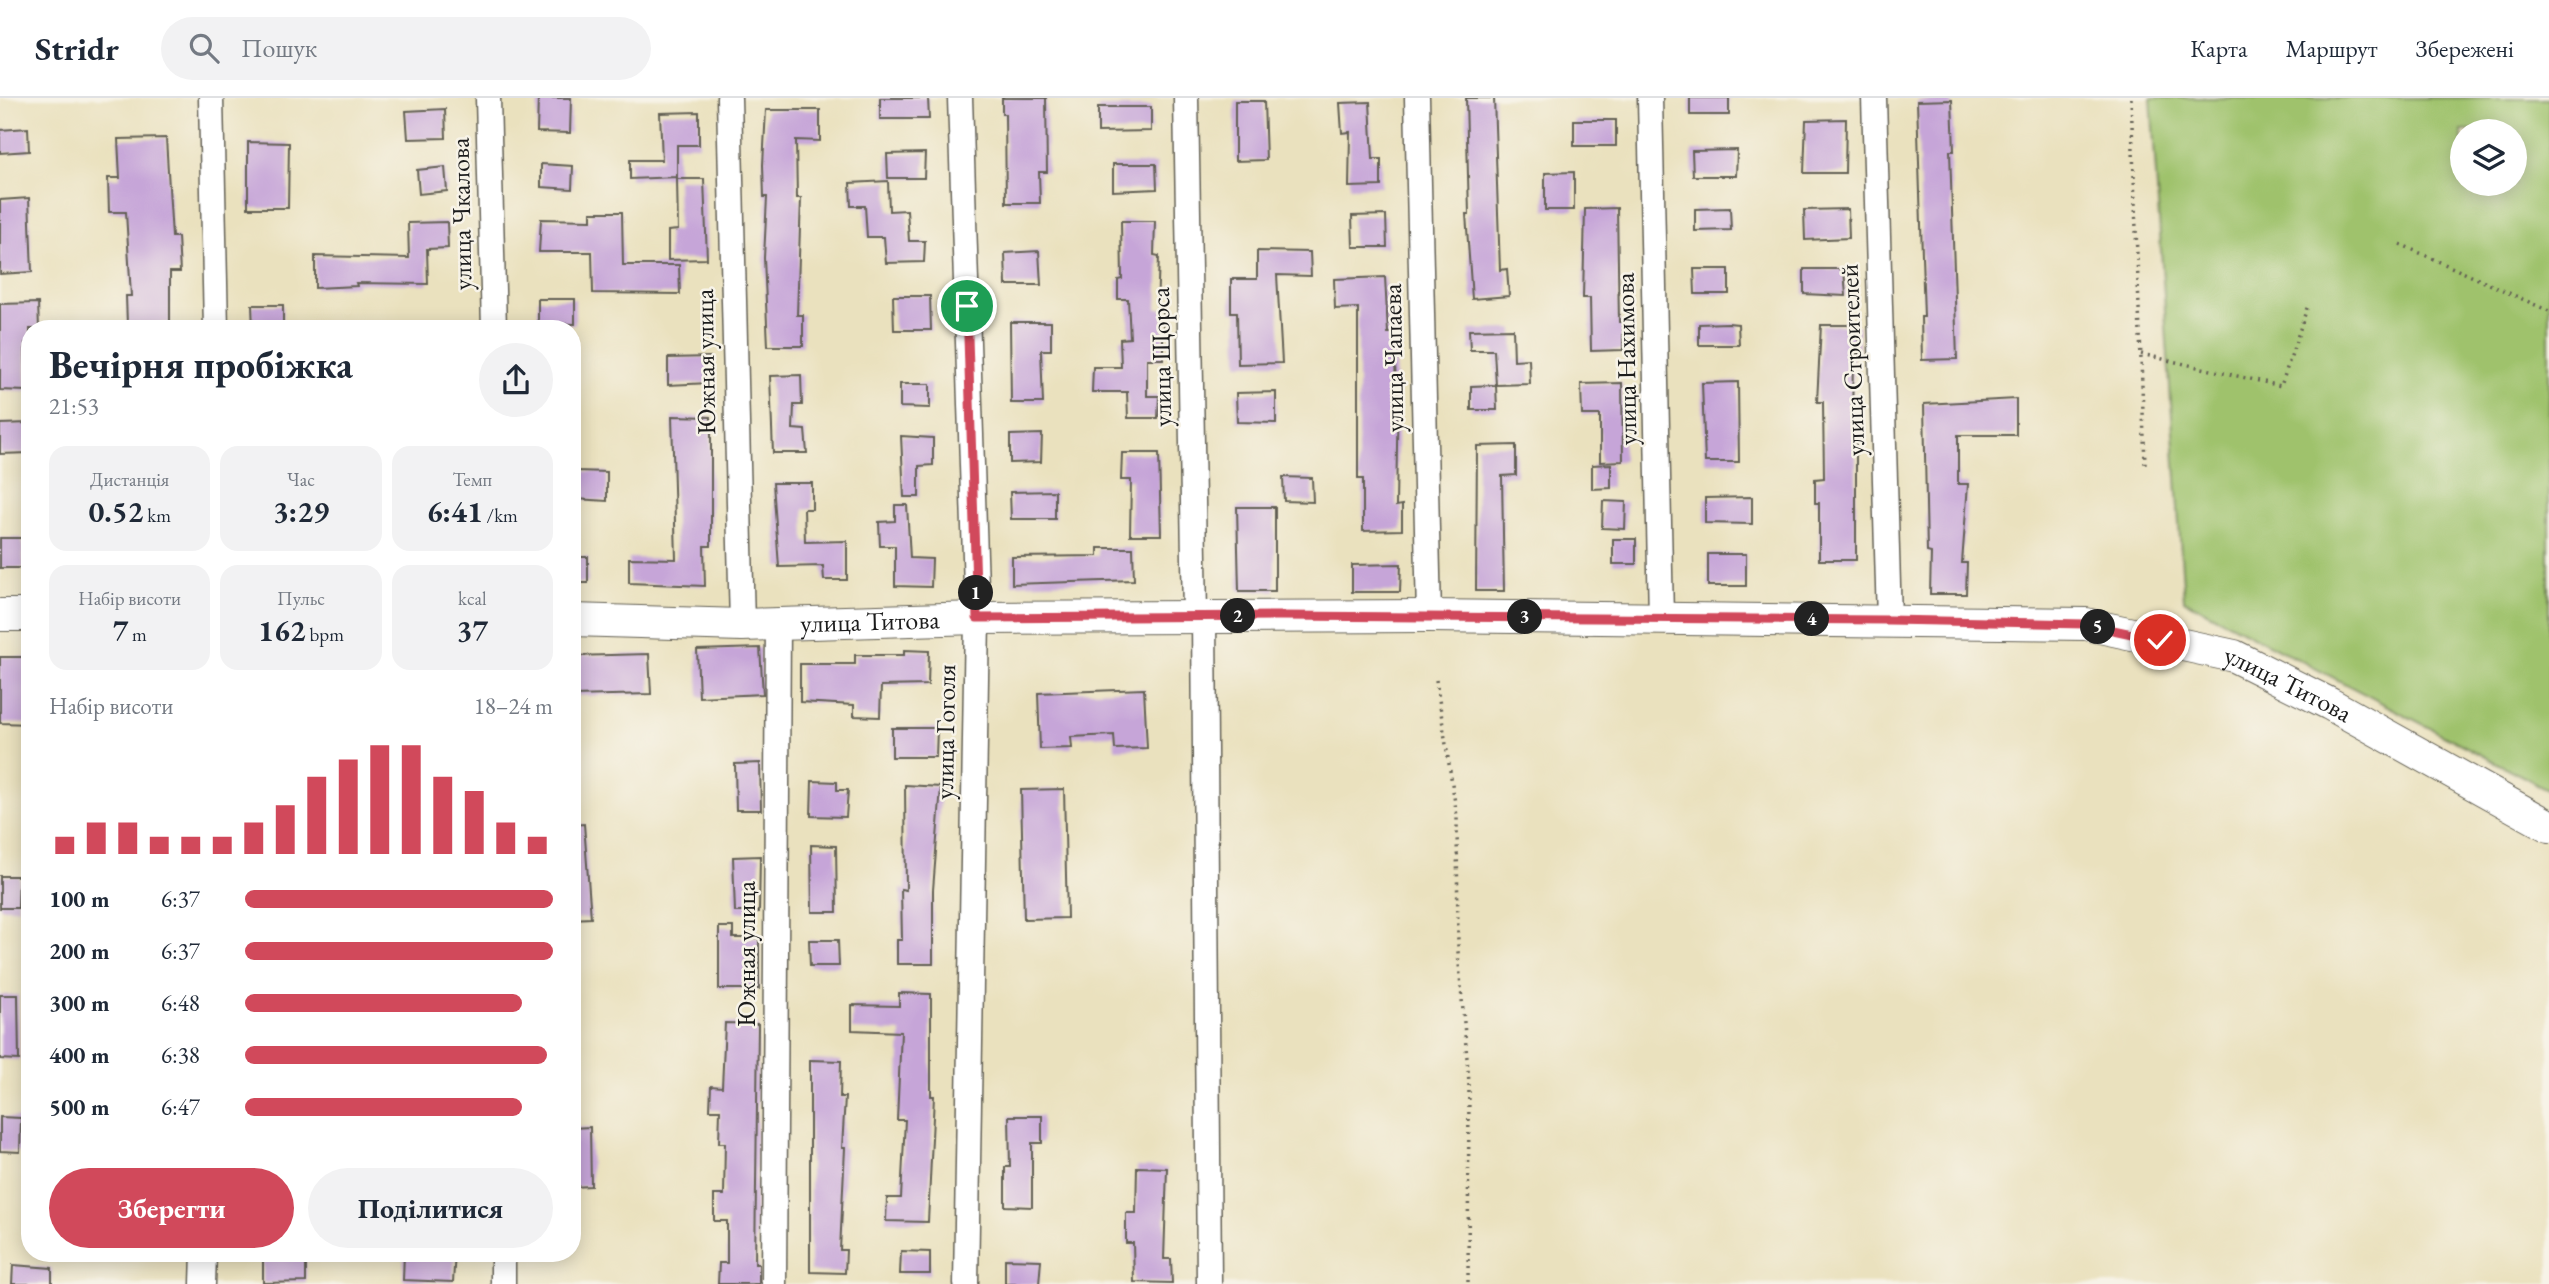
<!DOCTYPE html>
<html lang="uk">
<meta charset="utf-8">
<style>
:root{--surface:#fff;--page:#f2f2f3;--text:#1f2937;--muted:#747a83;--line:#e0e1e3;--accent:#d1495b}
body{margin:0;font-family:"EB Garamond",serif;background:var(--page);color:var(--text);height:100vh;display:flex;flex-direction:column;font-size:26px;white-space:nowrap}
*{box-sizing:border-box;margin:0}
p{font-size:23px;color:var(--muted)}
.icon{flex:none;width:38px;height:38px;fill:none;stroke:currentColor;stroke-width:2;stroke-linecap:round;stroke-linejoin:round}
.map{position:relative;flex:1;overflow:hidden}
.details{position:absolute;left:21px;top:222px;width:560px;height:942px;display:flex;flex-direction:column;background:var(--surface);border-radius:28px;box-shadow:0 4px 18px #0003}
.details>*{flex:none}
.controls{position:absolute;left:2450px;top:21px;display:grid;gap:14px}
.controls a{display:grid;place-items:center;width:77px;height:77px;border-radius:50%;background:var(--surface);box-shadow:0 4px 18px #0003;font-size:35px}
.pin{position:absolute;display:grid;place-items:center;width:60px;height:60px;color:#fff;margin:-30px;border:4px solid #fff;border-radius:50%;box-shadow:0 2px 7px #0007}
.km{position:absolute;width:35px;height:35px;margin:-18px;border-radius:50%;background:#222;color:#fff;font-size:19px;line-height:35px;text-align:center}
.round{display:grid;place-items:center;flex:none;width:74px;height:74px;border-radius:37px;background:var(--page)}
.summary{display:flex;align-items:center;justify-content:space-between;height:119px;padding:0 28px}
h1{font-size:38px;font-weight:700;line-height:52px}
.metrics{display:grid;grid-template-columns:repeat(3,1fr);gap:10px;height:119px;padding:7px 28px}
.metrics div{display:grid;align-content:center;border-radius:18px;background:var(--page);text-align:center}
.metrics b{font-size:30px;font-weight:700}
.metrics small{font-size:19px;font-weight:400}
.metrics p{font-size:19px}
.chart{height:196px;padding:14px 28px}
.chart p{display:flex;justify-content:space-between}
.chart svg{width:100%;height:126px;margin-top:7px;stroke:var(--accent);stroke-width:6}
.primary-button{display:flex;gap:14px;margin-top:auto;padding:14px 28px}
.primary-button a{flex:1;height:80px;border-radius:42px;background:var(--accent);color:#fff;font-size:28px;font-weight:700;line-height:80px;text-align:center}
.primary-button a+a{background:var(--page);color:var(--text)}
ul{padding:0 28px;list-style:none;font-size:23px}
li{display:grid;grid-template-columns:112px 84px 1fr;align-items:center;height:52px}
li i{height:18px;border-radius:9px;background:var(--accent)}
header{display:flex;align-items:center;gap:42px;box-sizing:border-box;height:98px;padding:0 35px;background:var(--surface);border-bottom:2px solid var(--line)}
header strong{font-size:33px}
nav{display:flex;gap:38px;margin-inline-start:auto;font-size:24px}
.search{width:490px;height:63px;background:var(--page);display:flex;align-items:center;gap:18px;box-sizing:border-box;padding:0 24px;border-radius:38px;color:var(--muted);font-size:26px}
.map>svg:first-child{display:block}
</style>
<header>
<strong>Stridr</strong>
<div class="search"><svg class="icon" aria-label="search" viewBox="0 0 24 24"><circle cx="10" cy="10" r="6"/><path d="M15 15l6 6"/></svg>Пошук</div>
<nav><a>Карта</a><a>Маршрут</a><a>Збережені</a></nav>
</header>
<div class="map">
<svg width="2549" height="1186" viewBox="0 0 2549 1186">
<rect width="100%" height="100%" fill="#f7f3e8"/>
<filter id="ink" filterUnits="userSpaceOnUse"><feTurbulence type="fractalNoise" baseFrequency=".0143" numOctaves="2"/><feDisplacementMap in="SourceGraphic" scale="14" xChannelSelector="R" yChannelSelector="G"/><feConvolveMatrix kernelMatrix="1 2 1 2 8 2 1 2 1" color-interpolation-filters="sRGB"/></filter>
<filter id="wash" filterUnits="userSpaceOnUse"><feTurbulence type="fractalNoise" baseFrequency=".00686" numOctaves="4" result="noise"/><feDisplacementMap in="SourceGraphic" scale="28" xChannelSelector="R" yChannelSelector="G"/><feGaussianBlur stdDeviation="1.57" result="paint"/><feColorMatrix in="noise" values="0 0 0 0 0 0 0 0 0 0 0 0 0 0 0 0 0 1.4 0 .05"/><feComposite in="paint" operator="in"/></filter>
<g filter="url(#wash)">
<rect width="100%" height="100%" fill="#eae1be"/>
<path fill="#9fc26c" stroke="#5e6f44" stroke-width="2" fill-rule="evenodd" d="M2151,0H2549V692L2184,502ZM2462,33H2515V86H2462Z"/>
<g id="blocks">
<path fill="#c6a5d8" d="M538,0H571L570,35L537,34Z
M880,0H928L929,21H880Z
M1002,0H1046L1047,74H1039L1040,105H1006L1005,16H1002Z
M1466,0H1494L1500,172L1507,171L1509,198L1472,201L1466,116H1469Z
M1690,0H1729V17H1690Z
M1952,2L1954,53H1950L1957,261L1922,262L1921,219H1924L1917,3Z
M1235,3H1264L1266,62L1235,63Z
M1370,4L1373,61H1381V88L1349,89L1350,34L1342,35L1340,5Z
M1098,9H1151V33L1098,34Z
M445,11L446,40L408,41L406,13Z
M766,12H820V43L796,42L797,100H801L797,217H803V248H768L764,160L767,99H764L763,67Z
M699,14V47H677V79L630,81V62H662L660,15Z
M1846,21L1845,75H1804L1806,22Z
M1574,22H1616V48H1574Z
M28,30L29,53L0,55V32Z
M166,40L172,139H178L180,174H170V225L127,226L126,198H131L126,114H109L108,80H120L118,41Z
M248,44L289,45L288,110H248Z
M1737,52L1736,78H1693L1692,53Z
M925,55L924,80H888L887,56Z
M541,66L573,68L572,91L541,89Z
M1113,66H1156L1157,91L1113,93Z
M445,69L447,93L419,96L417,72Z
M1574,74V112H1545V75Z
M677,81H704L707,161L668,162V133L678,132Z
M888,83L889,113L907,112L909,143H925L924,164L886,165L884,139H867L865,108H851L850,85Z
M29,100L32,174L0,176V102Z
M1617,110L1619,224H1623V252L1591,253L1590,200H1583L1585,111Z
M1730,110L1731,132L1695,133V111Z
M1848,111L1849,140L1805,142L1804,112Z
M591,114H622L623,167H679L680,196L593,195L592,154H539L541,121L591,122Z
M1386,117L1387,149H1353L1352,118Z
M1121,123H1155L1154,157L1159,158L1157,211H1163V261H1147V298H1159L1158,320H1128L1127,294H1092L1093,269H1121L1120,241L1130,240L1128,201H1118V182L1122,181Z
M447,124L448,150L427,151L428,186L356,185L357,188L315,190V158L409,160L408,125Z
M1039,153L1041,187H1006L1005,155Z
M1257,153L1310,154L1311,178L1277,177L1282,265L1238,266L1237,214H1231V181H1257Z
M1694,171H1729V196H1695Z
M1804,171H1844L1846,198L1804,196Z
M1385,179L1388,235H1394L1396,289H1398L1396,408L1402,407V432L1363,433V381H1358V210L1335,211L1334,181Z
M893,198H930L931,232H894Z
M538,201H575V226L538,225Z
M38,205L39,231H30V245H25L27,293L0,292V206Z
M252,207H283V231H253Z
M1010,224H1051V252H1041L1043,305H1011Z
M1728,225L1738,226L1739,247H1699V226Z
M1821,227H1858L1859,256H1853L1852,329H1855L1856,351V462H1819V405H1815V381L1824,380L1823,304H1817Z
M1513,231L1514,262L1529,261L1530,286L1496,287L1494,252H1470L1469,232Z
M710,259V285L668,287V260Z
M801,277L802,307H794L793,331L805,332L807,355H773L770,278Z
M1738,284L1739,364H1705L1702,285Z
M1622,285L1623,363L1600,364V317H1582L1581,286Z
M900,286H930V310L900,309Z
M1496,287L1497,312H1471V288Z
M1276,294V325L1237,324L1236,295Z
M2016,301V337H1958V386H1968L1962,465H1967L1966,496H1930L1931,455L1927,454L1924,306Z
M672,318L711,319V448H704L705,488L629,485V460L676,461Z
M30,325V355L0,356V326Z
M1042,336L1041,364L1010,365V337Z
M901,338L933,340V367L919,368V399H904Z
M1516,347V377L1502,378L1504,493H1476L1477,348Z
M1122,355H1159L1161,437H1130L1131,382H1121Z
M1611,366V390L1592,391V367Z
M576,373L607,374V403L576,401Z
M1283,379L1312,380L1313,404L1284,403Z
M773,385H812V411H804L805,444L847,443V482H824L823,468L779,469Z
M1055,393V421H1011L1010,394Z
M1752,399V426L1705,425V400Z
M1603,403L1626,404L1625,431L1602,430Z
M895,407H907L910,460L932,461L931,489L895,488V448H880L879,424L895,423Z
M1237,409H1275V493H1239Z
M0,440H22L24,470H0Z
M1613,441H1636V466H1613Z
M1098,450H1133L1134,482L1012,486V459L1098,458Z
M1708,456H1746V488H1708Z
M572,459H588V485H572Z
M1401,466L1400,494H1352V467Z
M760,550L763,596L699,599L697,552Z
M904,552L929,553L928,587L881,588L880,619L854,618V607L800,604V566H855V557H904Z
M649,556L651,596L572,598V558Z
M0,559H30V626L0,625Z
M1144,591L1147,650L1115,651L1114,637L1071,639L1072,650L1040,651L1038,595Z
M892,630H937L936,659H892Z
M760,665L761,712H736L735,666Z
M812,683L837,684V692H848L846,719L811,718Z
M905,687L941,689L933,792V866H897V842H902L901,791L906,792Z
M1064,691L1067,820L1024,821L1021,692Z
M584,726L591,820L572,821V727Z
M811,747L836,748L837,814H812Z
M760,758L759,814H735L733,759Z
M0,778H19L18,810H0Z
M719,829H733V840H759V891H719Z
M809,842H838L839,868H810Z
M899,895L931,896V998H934L928,1124L886,1123L887,1100H901L905,1022H897L901,934L852,932V907L899,908Z
M0,897H18L19,962L0,961Z
M725,925L758,926L755,1166H759V1186H718L719,1165H727V1123H714V1097H724L725,1045H719L720,1012H710L711,988L722,989Z
M810,962L841,963L840,999H845L842,1050H845L840,1152H846L845,1175L810,1174Z
M1009,1018H1042V1045H1032V1109L1005,1108V1069H1010Z
M0,1019L21,1020L20,1054L0,1053Z
M590,1029L591,1088L572,1089V1030Z
M1137,1069L1167,1070L1164,1161H1171L1172,1185L1134,1184L1133,1145H1126V1115H1136Z
M901,1153L930,1154V1176H900Z
M263,1155H306V1184L263,1185Z
M404,1155H455L453,1184L403,1182Z
M1005,1161L1041,1162L1039,1186H1005Z
M13,1167L52,1170V1186H12Z"/>
</g>
</g>
<g filter="url(#ink)">
<use href="#blocks" fill-opacity="0" stroke="#646155" stroke-width="2"/>
<g fill="none" stroke-linecap="round" stroke-linejoin="round">
<defs>
<path id="minor" d="M211,0L216,231
M488,0L494,231
M729,0L742,527
M960,0L977,520L966,1186
M1186,0L1195,518
M1417,0L1429,518
M1650,0L1661,520
M1874,0L1889,522
M1204,518L1209,1186
M503,1155V1186
M203,1186L204,1155
M774,1186L778,525"/>
<g id="major">
<path d="M0,517H30"/>
<path id="s1" d="M572,522L742,527L977,520L1429,518L2086,526L2234,558L2330,606L2549,728"/>
</g>
</defs>
<use href="#minor" stroke="#646155" stroke-width="27"/>
<use href="#major" stroke="#646155" stroke-width="34"/>
<path stroke="#646155" stroke-width="3.5" stroke-dasharray="2 5" stroke-linecap="butt" d="M2131,0L2145,366
M2400,146L2549,213
M2141,256L2281,288L2308,207
M1436,582L1457,718L1458,854L1469,984L1468,1186"/>
<use href="#minor" stroke="#fff" stroke-width="24"/>
<use href="#major" stroke="#fff" stroke-width="32"/>
</g>
</g>
<g fill="none" stroke-linecap="round" stroke-linejoin="round" filter="url(#ink)">
<defs>
<path id="route" d="M967,208L977,520L1279,518L1889,522L2085,526L2160,542"/>
</defs>
<use href="#route" stroke="#fff" stroke-width="14"/>
<use href="#route" stroke="#d1495b" stroke-width="9"/>
</g>
<g text-anchor="middle" dominant-baseline="central" stroke-width="5" stroke-linejoin="round" paint-order="stroke">
<g font-size="26" fill="#1c1c1c" stroke="#f7f3e8">
<text transform="translate(461 116) rotate(-91)">улица Чкалова</text>
<text transform="translate(1161 259) rotate(-91)">улица Щорса</text>
<text transform="translate(1393 260) rotate(-91)">улица Чапаева</text>
<text transform="translate(1626 261) rotate(-91)">улица Нахимова</text>
<text transform="translate(1852 262) rotate(-92)">улица Строителей</text>
<text transform="translate(705 264) rotate(-91)">Южная улица</text>
<text stroke="none"><textPath href="#s1" startOffset="298">улица Титова</textPath></text>
<text stroke="none"><textPath href="#s1" startOffset="1726">улица Титова</textPath></text>
<text transform="translate(945 634) rotate(-89)">улица Гоголя</text>
<text transform="translate(746 856) rotate(-90)">Южная улица</text>
</g>
</g>
</svg>
<div class="controls">
<a><svg class="icon" aria-label="layers" viewBox="0 0 24 24"><path d="M12 4l9 5-9 5-9-5zM3 14l9 5 9-5"/></svg></a>
</div>
<div class="pin" style="left:967px;top:208px;background:#1e9e55"><svg class="icon" aria-label="arrive" viewBox="0 0 24 24"><path d="M6 21V4h12l-3 4 3 4H6"/></svg></div>
<div class="pin" style="left:2160px;top:542px;background:#d93025"><svg class="icon" aria-label="check" viewBox="0 0 24 24"><path d="M5 12l5 5 9-10"/></svg></div>
<b class="km" style="left:976px;top:495px">1</b>
<b class="km" style="left:1238px;top:518px">2</b>
<b class="km" style="left:1525px;top:519px">3</b>
<b class="km" style="left:1812px;top:521px">4</b>
<b class="km" style="left:2098px;top:529px">5</b>
<section class="details">
<div class="summary"><div><h1>Вечірня пробіжка</h1><p>21:53</p></div><a class="round"><svg class="icon" aria-label="share" viewBox="0 0 24 24"><path d="M12 15V3M7 8l5-5 5 5M5 13v7h14v-7"/></svg></a></div>
<div class="metrics">
<div><p>Дистанція</p><b>0.52<small> km</small></b></div>
<div><p>Час</p><b>3:29</b></div>
<div><p>Темп</p><b>6:41<small> /km</small></b></div>
</div>
<div class="metrics">
<div><p>Набір висоти</p><b>7<small> m</small></b></div>
<div><p>Пульс</p><b>162<small> bpm</small></b></div>
<div><p>kcal</p><b>37</b></div>
</div>
<div class="chart"><p><span>Набір висоти</span>18–24 m</p>
<svg viewBox="0 0 160 44" preserveAspectRatio="none"><path d="M5 44V38M15 44V33M25 44V33M35 44V38M45 44V38M55 44V38M65 44V33M75 44V27M85 44V17M95 44V11M105 44V6M115 44V6M125 44V17M135 44V22M145 44V33M155 44V38"/></svg>
</div>
<ul>
<li><b>100 m</b>6:37<i style="width:100%"></i></li>
<li><b>200 m</b>6:37<i style="width:100%"></i></li>
<li><b>300 m</b>6:48<i style="width:90%"></i></li>
<li><b>400 m</b>6:38<i style="width:98%"></i></li>
<li><b>500 m</b>6:47<i style="width:90%"></i></li>
</ul>
<div class="primary-button"><a>Зберегти</a><a>Поділитися</a></div>
</section>
</div>
